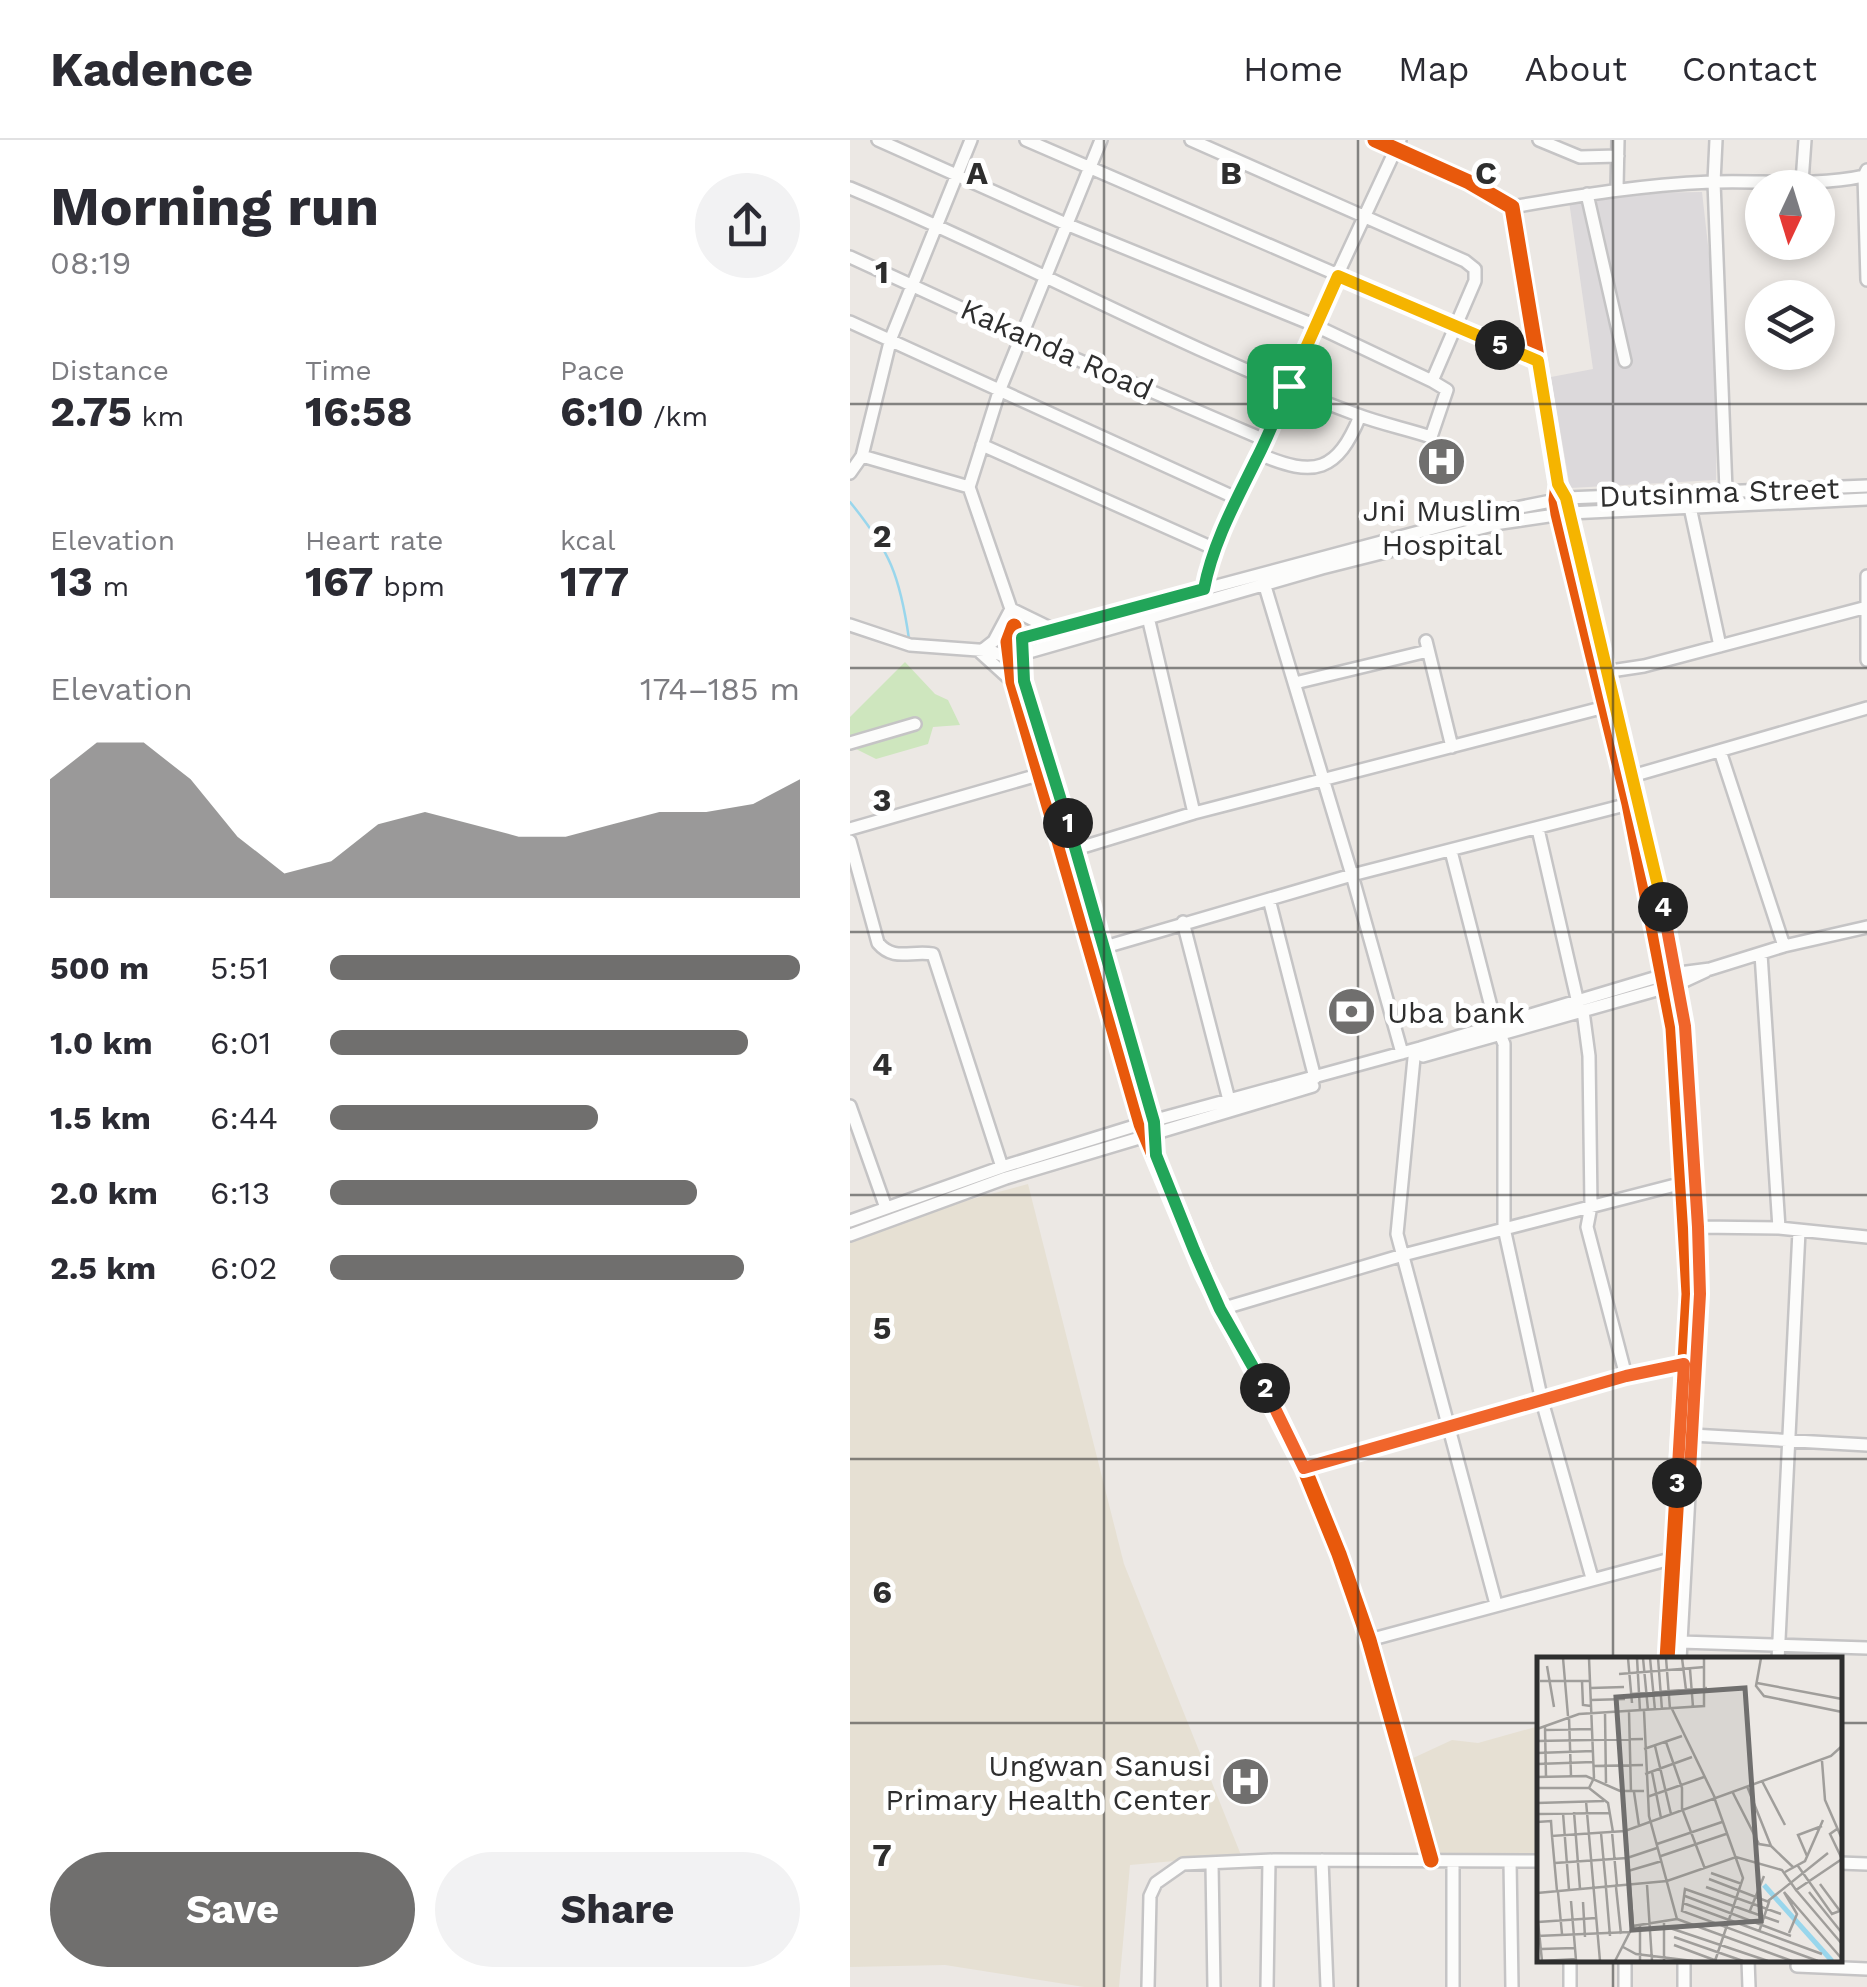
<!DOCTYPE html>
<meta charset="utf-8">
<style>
:root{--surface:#fff;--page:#f2f2f3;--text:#2b2b33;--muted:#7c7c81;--line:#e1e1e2;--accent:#706f6e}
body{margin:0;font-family:"Work Sans",sans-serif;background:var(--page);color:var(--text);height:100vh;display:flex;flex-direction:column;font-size:38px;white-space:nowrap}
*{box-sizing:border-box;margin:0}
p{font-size:32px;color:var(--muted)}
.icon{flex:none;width:55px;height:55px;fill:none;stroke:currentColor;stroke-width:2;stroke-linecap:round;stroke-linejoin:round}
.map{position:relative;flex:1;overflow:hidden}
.panel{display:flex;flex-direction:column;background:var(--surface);width:850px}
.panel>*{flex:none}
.needle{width:65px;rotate:184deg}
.tools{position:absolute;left:895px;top:30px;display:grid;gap:20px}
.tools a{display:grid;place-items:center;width:90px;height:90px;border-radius:50%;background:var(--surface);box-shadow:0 5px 15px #0003;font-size:50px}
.pin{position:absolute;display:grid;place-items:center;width:85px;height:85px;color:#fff;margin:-42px;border-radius:20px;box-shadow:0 5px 15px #0006}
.km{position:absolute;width:50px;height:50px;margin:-25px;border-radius:50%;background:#222;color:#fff;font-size:28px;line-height:50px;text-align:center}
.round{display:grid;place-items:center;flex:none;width:105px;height:105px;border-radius:52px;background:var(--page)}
.headline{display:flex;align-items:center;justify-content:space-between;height:170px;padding:0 50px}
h1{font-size:55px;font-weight:700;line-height:75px}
.figures{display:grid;grid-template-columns:repeat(3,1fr);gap:15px;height:170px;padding:10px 50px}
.figures div{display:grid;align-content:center}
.figures b{font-size:42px;font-weight:700}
.figures small{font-size:28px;font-weight:400}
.figures p{font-size:28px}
.chart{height:280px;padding:20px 50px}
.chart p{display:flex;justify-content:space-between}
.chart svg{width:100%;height:180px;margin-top:10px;fill:var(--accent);opacity:.7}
.primary-button{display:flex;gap:20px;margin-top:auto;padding:20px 50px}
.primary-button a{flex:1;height:115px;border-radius:60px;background:var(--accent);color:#fff;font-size:40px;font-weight:700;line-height:115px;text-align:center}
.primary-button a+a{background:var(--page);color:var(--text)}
ul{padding:0 50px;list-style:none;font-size:32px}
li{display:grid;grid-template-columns:160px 120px 1fr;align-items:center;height:75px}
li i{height:25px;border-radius:12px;background:var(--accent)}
header{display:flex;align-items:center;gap:60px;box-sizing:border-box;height:140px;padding:0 50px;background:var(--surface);border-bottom:2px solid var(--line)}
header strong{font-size:48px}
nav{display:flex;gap:55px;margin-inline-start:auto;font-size:35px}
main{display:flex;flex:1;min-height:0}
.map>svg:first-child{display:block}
</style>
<header>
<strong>Kadence</strong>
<nav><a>Home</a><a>Map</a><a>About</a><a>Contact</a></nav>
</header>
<main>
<section class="panel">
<div class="headline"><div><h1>Morning run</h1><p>08:19</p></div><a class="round"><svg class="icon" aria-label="share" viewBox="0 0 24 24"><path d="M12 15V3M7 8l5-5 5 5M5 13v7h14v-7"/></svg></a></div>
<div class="figures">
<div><p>Distance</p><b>2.75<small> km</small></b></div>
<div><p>Time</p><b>16:58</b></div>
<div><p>Pace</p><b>6:10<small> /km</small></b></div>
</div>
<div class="figures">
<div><p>Elevation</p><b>13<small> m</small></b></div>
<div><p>Heart rate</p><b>167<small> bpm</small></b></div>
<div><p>kcal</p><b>177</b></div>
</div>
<div class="chart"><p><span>Elevation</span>174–185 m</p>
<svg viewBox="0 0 160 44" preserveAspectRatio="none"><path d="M0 44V15L10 6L20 6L30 15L40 29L50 38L60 35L70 26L80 23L90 26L100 29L110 29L120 26L130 23L140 23L150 21L160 15V44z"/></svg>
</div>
<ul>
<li><b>500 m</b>5:51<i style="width:100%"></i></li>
<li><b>1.0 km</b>6:01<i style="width:89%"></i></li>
<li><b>1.5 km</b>6:44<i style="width:57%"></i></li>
<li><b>2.0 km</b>6:13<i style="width:78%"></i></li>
<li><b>2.5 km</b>6:02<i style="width:88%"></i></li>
</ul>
<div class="primary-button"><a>Save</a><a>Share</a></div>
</section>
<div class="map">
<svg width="1017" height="1847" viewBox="0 0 1017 1847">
<rect width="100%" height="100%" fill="#ece8e4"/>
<path fill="#dcd9db" d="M852,52L868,194L866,340L720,348L701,237L743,229L719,61L779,53Z"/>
<path fill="#e6e0d3" d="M178,1044L274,1424L391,1715L280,1725L269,1847H234L95,1825L0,1827V1092Z
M689,1586V1713L586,1714L561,1619L602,1600L628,1603Z"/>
<path fill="#cee6be" d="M55,522L85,554L98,560L110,585L83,587L78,604L26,619L0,606V577Z"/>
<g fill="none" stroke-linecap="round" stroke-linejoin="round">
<path stroke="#99d6ec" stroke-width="2.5" d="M0,362C40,411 50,436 59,499"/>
<defs>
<path id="minor" d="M28,0L216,84L464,185L582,241
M176,0L687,221
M251,0L150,249L119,347L161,469L164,486L172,498L174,541L226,709L304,982L306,1011
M525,0L619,42L662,67L708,344L706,360L708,374L779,664L823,888L839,1154L817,1520
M689,0L730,17L768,16
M866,0L864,42L876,350
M1014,36L1017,140
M952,42L955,0
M0,48C171,119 334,211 508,275C532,284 557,289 581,297L597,250L582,241L625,141V129L615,121L341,0
M767,48L768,0
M737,54L775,221
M662,67C731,55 791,45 861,42C912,40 964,47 1014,36L1017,30
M0,117L170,195L415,300
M0,182L386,358
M132,305L365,409
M409,314C465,338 487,332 510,276
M12,316L119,347
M0,333L12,316L41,198L121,0
M708,344L716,358L820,797L835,886L850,1154L830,1520
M840,367L870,506
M1017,436V520
M414,443L502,735L552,913
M354,449L358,425L386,358L409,314L464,185L550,0
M298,477L344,673
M0,485L60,505L141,511L158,518L472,428L651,383L719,373L1017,359
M164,486L158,502L163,542L291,984L354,1134L454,1328L489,1414L519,1500L581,1720
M168,499L636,374L716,358L1017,346
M576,501L602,607
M754,532L794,526L1017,467
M163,542L130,512L144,501L161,469L202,489
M445,543L578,511
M0,603L65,584
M870,611L934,806
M782,636L1017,568
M0,689L188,635
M688,689L728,863
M0,701L28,803C44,822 61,810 83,814L152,1027
M226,709L344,673L755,567
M601,711L646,886
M419,759L465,938
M333,782L379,960
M255,807L502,735L779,664
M911,814L929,1088
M733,871L739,916L741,1066L737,1087L776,1236
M650,894L654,904V1088L692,1261L742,1438
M573,916L828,844L856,831
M564,918L547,1094L646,1464
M0,966L36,1068
M0,1081L152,1027L291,984L570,908L814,835L860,829L934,806L1017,787
M848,1087L929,1088L1017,1097
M0,1095L156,1038L463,946
M371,1169L553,1115L833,1043
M842,1295L1017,1305
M454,1328L776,1236L834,1224
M519,1500L824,1418
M831,1502L1017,1508
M928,1520L949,1091
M472,1720L477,1847
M603,1721V1847
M660,1721L662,1847
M989,1723L1017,1724
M362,1724L364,1847
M775,1820V1847
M898,1820L899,1847
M947,1826L1017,1829
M298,1847L300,1756L306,1743L333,1724L424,1720L689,1721
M417,1847L419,1721
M720,1847V1820
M834,1847V1820"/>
</defs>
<use href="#minor" stroke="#c5c4c5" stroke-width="16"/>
<use href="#minor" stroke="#fcfcfb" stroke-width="11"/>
<defs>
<path id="cycleway" d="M525,0L619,42L662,67L708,344L706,360L708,374L779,664L823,888L839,1154L817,1520
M164,486L158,502L163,542L291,984L354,1134L454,1328L489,1414L519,1500L581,1720"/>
</defs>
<use href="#cycleway" stroke="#fff" stroke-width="21"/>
<use href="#cycleway" stroke="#e8590c" stroke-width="15"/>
</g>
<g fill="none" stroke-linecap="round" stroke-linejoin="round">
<defs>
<path id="split-1" d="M218,683L174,541L172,498L354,449C363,402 386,361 407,318C419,295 428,270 439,246"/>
<path id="split-2" d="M218,683L304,982L306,1015L344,1110L370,1169L415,1248"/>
<path id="split-3" d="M415,1248L454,1328L776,1236L834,1224L827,1343"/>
<path id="split-4" d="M813,767L835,886L848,1087L850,1154L839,1348H827V1343"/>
<path id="split-5" d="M650,205L688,221L708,344L716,358L813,767"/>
<path id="split-6" d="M439,246L488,136L650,205"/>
</defs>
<use href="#split-1" stroke="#fff" stroke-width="20"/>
<use href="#split-2" stroke="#fff" stroke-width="20"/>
<use href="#split-3" stroke="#fff" stroke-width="20"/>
<use href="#split-4" stroke="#fff" stroke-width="20"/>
<use href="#split-5" stroke="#fff" stroke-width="20"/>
<use href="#split-6" stroke="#fff" stroke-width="20"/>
<use href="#split-1" stroke="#22a559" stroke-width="12"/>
<use href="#split-2" stroke="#22a559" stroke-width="12"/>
<use href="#split-3" stroke="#f0652b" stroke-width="12"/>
<use href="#split-4" stroke="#f0652b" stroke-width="12"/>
<use href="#split-5" stroke="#f5b400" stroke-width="12"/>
<use href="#split-6" stroke="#f5b400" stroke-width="12"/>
</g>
<path fill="none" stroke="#2e2e2e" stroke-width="2.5" stroke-opacity="0.55" d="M254,0V1847M508,0V1847M763,0V1520M0,264H1017M0,528H1017M0,792H1017M0,1055H1017M0,1319H1017M0,1583H689M989,1583H1017M763,1820V1847"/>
<defs>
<symbol id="hospital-disc" viewBox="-11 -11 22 22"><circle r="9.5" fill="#706f6e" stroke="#fff"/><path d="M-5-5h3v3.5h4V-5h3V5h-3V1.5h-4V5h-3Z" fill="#fff"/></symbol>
<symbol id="bank-disc" viewBox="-11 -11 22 22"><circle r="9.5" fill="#706f6e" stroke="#fff"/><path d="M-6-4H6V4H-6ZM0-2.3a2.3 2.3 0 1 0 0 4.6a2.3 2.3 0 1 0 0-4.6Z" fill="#fff"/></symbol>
</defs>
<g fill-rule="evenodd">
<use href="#hospital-disc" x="564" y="294" width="55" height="55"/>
<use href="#bank-disc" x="474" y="844" width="55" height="55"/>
<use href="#hospital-disc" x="368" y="1614" width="55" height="55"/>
</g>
<g text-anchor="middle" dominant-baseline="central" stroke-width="10" stroke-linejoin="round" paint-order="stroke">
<g font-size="30" fill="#2e2e2e" stroke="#fff">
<text transform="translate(207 209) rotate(24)">Kakanda Road</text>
<text transform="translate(869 352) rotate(-2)">Dutsinma Street</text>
</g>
<g font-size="30" fill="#2e2e2e" stroke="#fff">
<text x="592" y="370">Jni Muslim<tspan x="592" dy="34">Hospital</tspan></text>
<text x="537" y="872" text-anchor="start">Uba bank</text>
<text x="361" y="1625" text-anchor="end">Ungwan Sanusi<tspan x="361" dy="34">Primary Health Center</tspan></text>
</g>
</g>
<g transform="translate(687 1517)">
<rect width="305" height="305" fill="#ece8e4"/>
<path fill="none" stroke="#99d6ec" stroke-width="5" d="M227,228L295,304"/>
<path fill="none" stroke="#a09e9b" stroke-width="2.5" d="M26,1L31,59M91,1L95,46M100,1L103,54M106,1L111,53M113,1L118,53M121,1L125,53M129,1L133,52M145,1L149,33M224,1L219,29L227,39L305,55M10,9L17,50M153,12L156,50M82,17L168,10M3,24H53M45,24L46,48L54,49M220,26L305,42M54,31L87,30M94,37L170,31M54,43L88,42M135,52L178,141M107,54L112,159L140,262L255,304M80,55L96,269M92,55L94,135M68,56L69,126M32,60L34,119M8,70L9,120M0,72L42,57L167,49V1M8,73L55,72M0,84L106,82M129,85L145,131V153M118,89L134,157M107,92L145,79M0,96L56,94M285,104L288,143L305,182M0,107L56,105M56,109L106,108M115,115L124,161M108,117L155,100M0,120L49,119L83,134H107M225,124L248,168M210,129L234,189L257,211M0,131H52L71,146L76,175M52,131L57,121L52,1M97,135L102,169M196,136L222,187L234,189M110,140L167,120M177,140L206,221L178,304M49,144L63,304M0,146L67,144M146,154L168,212M37,155L43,232M26,156L32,233M0,157L73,156M0,165L14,164L15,179L88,174L294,99L305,89M300,172L293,177L305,202M75,175L80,229M64,176L69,229M15,179L20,234M120,187L185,165M124,199L189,177M270,199L261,178L285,169M18,206L90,201L120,191M261,209L295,257L305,253M91,214L125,204M248,215L268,204L286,163M174,216L205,227M172,222L232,245L222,275M283,227L303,254M110,228L115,304M79,230L84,277M169,230L244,257M69,231L73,279M259,233L305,287M21,235L25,277M272,235L305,276M0,236L130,224L199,200L245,213L259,233L305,202M148,239L254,279M34,244L39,303M231,244L291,196M46,245L48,280M146,246L285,297M0,255L5,304L39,302M212,256L227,219M1,265L59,261M242,265L148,232L145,254L281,304M127,266V304M103,267V304M127,269L231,304M252,276L260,257L247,235L305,302M0,279L93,275M137,280L206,304M137,288L180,304M86,290L99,297L156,304M4,292L38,291M78,304L96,269L140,262"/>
<path fill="#706f6e" fill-opacity="0.15" stroke="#706f6e" stroke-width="5" d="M208,31L224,264L95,273L79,40Z"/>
<rect width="305" height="305" fill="none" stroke="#2e2e2e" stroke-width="5"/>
</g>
<g font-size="32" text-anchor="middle" font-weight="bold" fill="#2e2e2e" stroke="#fff" stroke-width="10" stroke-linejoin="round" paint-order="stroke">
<text x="127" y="44">A</text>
<text x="381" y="44">B</text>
<text x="636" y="44">C</text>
<text x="32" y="143">1</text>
<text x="32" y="407">2</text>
<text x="32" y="671">3</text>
<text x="32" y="935">4</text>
<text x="32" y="1199">5</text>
<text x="32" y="1463">6</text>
<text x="32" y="1726">7</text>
</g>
</svg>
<div class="tools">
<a><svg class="needle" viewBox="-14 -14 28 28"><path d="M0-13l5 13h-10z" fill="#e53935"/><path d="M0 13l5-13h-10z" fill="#7c7c81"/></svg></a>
<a><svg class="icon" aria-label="layers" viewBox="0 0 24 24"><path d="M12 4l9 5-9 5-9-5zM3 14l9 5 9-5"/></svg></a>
</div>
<div class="pin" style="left:439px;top:246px;background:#1e9e55"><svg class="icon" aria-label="arrive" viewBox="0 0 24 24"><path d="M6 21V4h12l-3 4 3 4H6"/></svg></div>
<b class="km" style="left:218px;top:683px">1</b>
<b class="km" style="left:415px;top:1248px">2</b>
<b class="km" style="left:827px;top:1343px">3</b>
<b class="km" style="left:813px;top:767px">4</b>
<b class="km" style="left:650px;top:205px">5</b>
</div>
</main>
